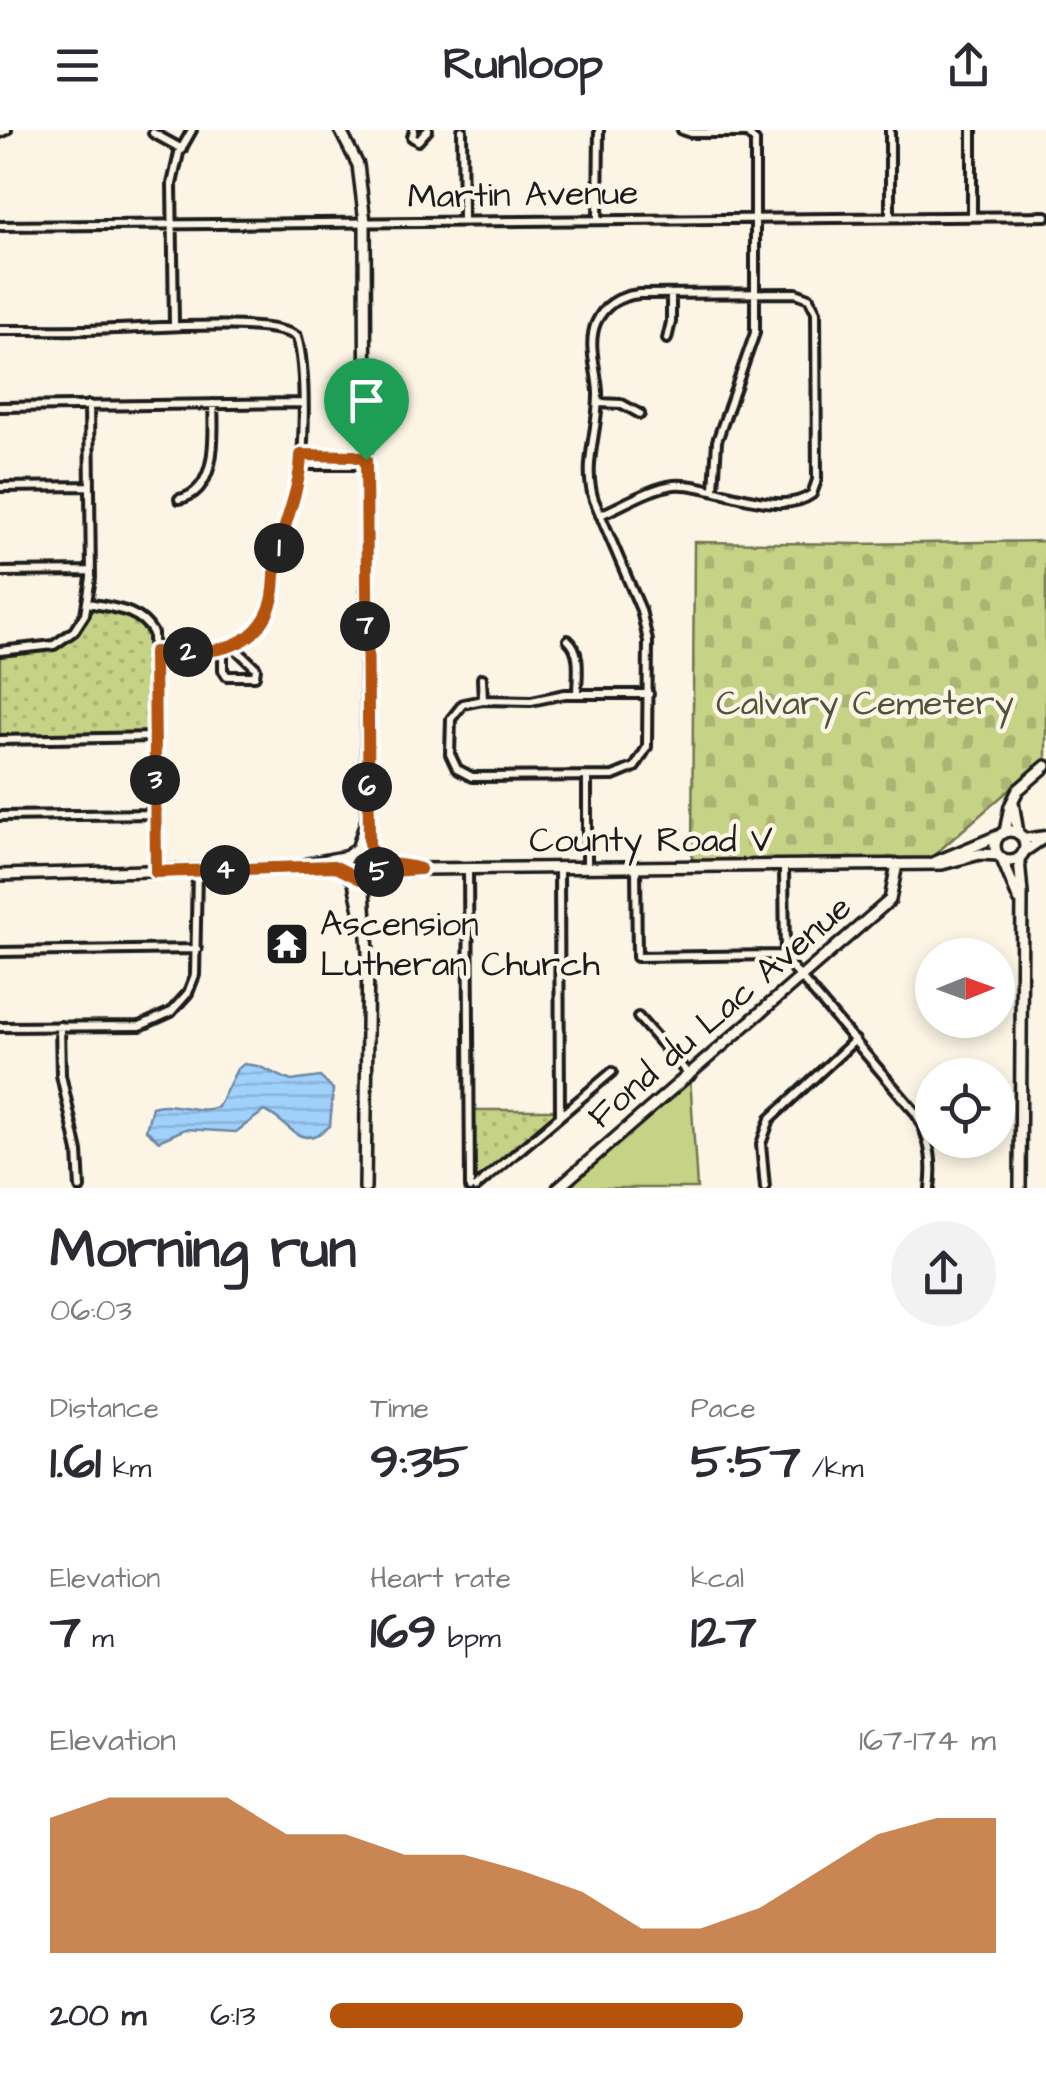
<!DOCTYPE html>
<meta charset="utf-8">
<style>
:root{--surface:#fff;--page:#f2f2f3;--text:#2b2b33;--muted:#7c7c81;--accent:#b45309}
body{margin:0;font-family:"Architects Daughter",sans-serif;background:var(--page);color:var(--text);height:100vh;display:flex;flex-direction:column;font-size:38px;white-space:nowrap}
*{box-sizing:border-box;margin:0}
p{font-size:32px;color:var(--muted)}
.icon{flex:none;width:55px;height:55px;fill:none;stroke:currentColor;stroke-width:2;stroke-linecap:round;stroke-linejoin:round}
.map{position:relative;height:1058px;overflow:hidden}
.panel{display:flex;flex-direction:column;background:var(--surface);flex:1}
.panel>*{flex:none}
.needle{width:65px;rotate:89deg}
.tools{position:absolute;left:915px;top:808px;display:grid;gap:20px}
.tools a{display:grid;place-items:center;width:100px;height:100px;border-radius:50%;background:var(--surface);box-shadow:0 5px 15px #0003;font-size:50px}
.pin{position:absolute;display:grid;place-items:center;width:85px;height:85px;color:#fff;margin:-102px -42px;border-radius:50% 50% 50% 0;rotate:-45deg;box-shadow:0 0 10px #0007}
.pin .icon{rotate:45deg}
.km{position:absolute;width:50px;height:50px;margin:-25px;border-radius:50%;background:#222;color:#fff;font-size:28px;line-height:50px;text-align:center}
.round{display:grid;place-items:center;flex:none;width:105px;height:105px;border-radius:52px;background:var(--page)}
.headline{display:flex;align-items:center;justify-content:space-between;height:170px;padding:0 50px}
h1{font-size:55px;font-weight:700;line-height:75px}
.stats{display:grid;grid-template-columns:repeat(3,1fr);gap:15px;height:170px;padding:10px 50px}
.stats div{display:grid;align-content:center}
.stats b{font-size:50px;font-weight:700}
.stats small{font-size:28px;font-weight:400}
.stats p{font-size:28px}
.chart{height:280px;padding:20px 50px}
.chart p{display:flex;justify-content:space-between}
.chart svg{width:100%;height:180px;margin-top:10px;fill:var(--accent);opacity:.7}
ul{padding:0 50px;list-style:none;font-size:32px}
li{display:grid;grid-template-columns:160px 120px 1fr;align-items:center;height:75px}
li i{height:25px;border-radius:12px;background:var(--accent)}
header{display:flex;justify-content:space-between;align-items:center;height:130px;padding:0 50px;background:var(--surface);font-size:45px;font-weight:700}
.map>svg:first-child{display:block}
</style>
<header><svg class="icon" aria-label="menu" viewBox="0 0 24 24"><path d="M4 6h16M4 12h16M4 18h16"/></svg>Runloop<svg class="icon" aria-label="share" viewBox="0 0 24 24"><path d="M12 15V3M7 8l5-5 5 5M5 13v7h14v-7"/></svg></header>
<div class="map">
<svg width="1046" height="1058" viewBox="0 0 1046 1058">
<defs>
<pattern id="cemetery-stones" width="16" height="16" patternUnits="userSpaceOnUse" patternTransform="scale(2.5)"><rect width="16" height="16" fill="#c6d286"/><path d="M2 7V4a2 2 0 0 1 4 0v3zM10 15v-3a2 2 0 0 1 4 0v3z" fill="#aab473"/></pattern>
<pattern id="park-dots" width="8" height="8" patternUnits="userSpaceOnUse" patternTransform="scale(2.5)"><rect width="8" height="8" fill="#c6d286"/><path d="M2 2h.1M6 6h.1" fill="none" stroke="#aab473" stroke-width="1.8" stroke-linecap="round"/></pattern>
<pattern id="water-rules" width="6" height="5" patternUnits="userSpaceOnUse" patternTransform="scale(2.5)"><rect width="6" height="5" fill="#a0d0fc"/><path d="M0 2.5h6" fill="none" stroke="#89b2d7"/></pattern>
</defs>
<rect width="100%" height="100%" fill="#fcf5e5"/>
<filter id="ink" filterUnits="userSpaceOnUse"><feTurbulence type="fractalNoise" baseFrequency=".01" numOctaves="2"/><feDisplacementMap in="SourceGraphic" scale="20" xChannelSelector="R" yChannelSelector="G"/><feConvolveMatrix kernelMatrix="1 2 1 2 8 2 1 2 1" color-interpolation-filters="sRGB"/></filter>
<g filter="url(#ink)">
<path fill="#c6d286" stroke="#717751" stroke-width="2.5" d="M690,946L697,1058H558Z"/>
<path fill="url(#cemetery-stones)" stroke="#717751" stroke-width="2.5" d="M1046,411V628L926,732H692L694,412L857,414Z"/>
<path fill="url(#park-dots)" stroke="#717751" stroke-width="2.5" d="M88,473L132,483L153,503L155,607L0,610V521L44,518L71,504Z
M469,980H560V986L497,1040L470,1058Z"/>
<path fill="url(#water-rules)" stroke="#6b88a2" stroke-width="2.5" d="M244,934L258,936L291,951L320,947L333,959L330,996C298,1024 291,991 264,981L236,1002L185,999L159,1011L146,1000L152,977C174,970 196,985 218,977L237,939Z"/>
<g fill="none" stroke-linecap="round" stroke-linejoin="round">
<defs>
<path id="minor" d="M414,0L412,7L418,11L428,0
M462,0L463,89
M682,0L691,3H747L755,11V203L717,311L714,359
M972,0V87
M0,3L7,0
M153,3L182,19
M890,87V0
M598,89L599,0
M0,96L1046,86
M174,194L172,54L179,23L192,0
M0,200C38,200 77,201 115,199C150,198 274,188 297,207C307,241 305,327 297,361C291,383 281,405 277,427C272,457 275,483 251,505C224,528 187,522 155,522
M667,209L671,192V164
M598,273L622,274L640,284
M0,277L302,273
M301,325L354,326L365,330
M300,335H354L366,330
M0,357L90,356
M179,369C218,362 214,304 213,274
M600,385C622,376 650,358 674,355C713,352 777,390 812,364L817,350L816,182L809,168L796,163L639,164C620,166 604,175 596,193C587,215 597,240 598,262C599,300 582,334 594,370L641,480L648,511L647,617L635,637L613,646L472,647L457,639L450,624L451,589L463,574L483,570L531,571L565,564H649
M0,442L91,441
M88,473C113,478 140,479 153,503L156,742
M568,510C582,522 577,546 577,564
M223,520V540L227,546H255L256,538L233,516
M0,521L54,515L74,501L85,484L91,448L89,275
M482,548L483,570
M0,610L155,607
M0,686L156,684
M784,736L785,829L915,982C929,1005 934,1031 930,1058
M587,737V647
M636,737L637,827L784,825
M468,738L470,1058
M559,738L560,986
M0,822L197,819
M638,887L690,946
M60,896L61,945L78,1022L80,1058
M0,897L140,896L171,882L188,863L195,845L197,741
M475,1058L612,942
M765,1058L761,1014L770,989L855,910"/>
<path id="tertiary" d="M1024,709L1046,706
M1024,722L1046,707"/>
<path id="secondary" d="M340,0L358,35L365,92L367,689L357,719
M1013,672L1018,703
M367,689L370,722
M995 716a15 15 0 1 1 30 0a15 15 0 1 1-30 0Z
M1005,702L1010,676L1018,660L1046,636
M345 735a16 16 0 1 1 32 0a16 16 0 1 1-32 0Z
M1002,729L1019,770
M1019,729L1022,764L1020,1058
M376,730L420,739
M933,733L998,706
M307,734L348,726
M373,744L420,739L942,734L980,724L998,725
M0,745L333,736L346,740
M353,748L362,790
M365,1058L368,822L364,761L369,748
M558,1058L890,770L897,734"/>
</defs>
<use href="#minor" stroke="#1c1c1c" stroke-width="14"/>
<use href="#tertiary" stroke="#1c1c1c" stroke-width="15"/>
<use href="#secondary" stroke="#1c1c1c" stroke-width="16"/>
<use href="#minor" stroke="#fcf5e5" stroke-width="6"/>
<use href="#tertiary" stroke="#fcf5e5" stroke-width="8"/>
<use href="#secondary" stroke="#fcf5e5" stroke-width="9"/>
</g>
</g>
<g fill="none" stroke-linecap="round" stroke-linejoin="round" filter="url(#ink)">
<defs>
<path id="route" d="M301,325L354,326L366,330L369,714C376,739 399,732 420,739L378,742L362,750L334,736L156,742L154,522C200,523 257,526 272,471C276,456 274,439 277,424C285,391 300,360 301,325Z"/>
</defs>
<use href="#route" stroke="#fff" stroke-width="20"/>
<use href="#route" stroke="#b45309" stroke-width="12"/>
</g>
<defs>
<symbol id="temple-square" viewBox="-11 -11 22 22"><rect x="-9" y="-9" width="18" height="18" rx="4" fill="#1c1c1c" stroke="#fcf5e5"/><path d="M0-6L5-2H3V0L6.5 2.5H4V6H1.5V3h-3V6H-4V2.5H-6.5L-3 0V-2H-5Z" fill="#fff"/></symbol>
</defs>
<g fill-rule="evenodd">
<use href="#temple-square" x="262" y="789" width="50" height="50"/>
</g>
<g text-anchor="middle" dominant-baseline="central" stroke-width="9" stroke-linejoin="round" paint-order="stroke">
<g font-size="35" fill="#1c1c1c" stroke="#fcf5e5">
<text transform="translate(523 65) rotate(-1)">Martin Avenue</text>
<text x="651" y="710">County Road V</text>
<text transform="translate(720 882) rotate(-41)">Fond du Lac Avenue</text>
</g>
<g font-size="35" fill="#4f533c" stroke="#fcf5e5">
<text x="865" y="573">Calvary Cemetery</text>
</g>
<g font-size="35" fill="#1c1c1c" stroke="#fcf5e5" text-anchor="start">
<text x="320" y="794">Ascension<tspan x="320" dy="40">Lutheran Church</tspan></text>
</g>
</g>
</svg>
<div class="tools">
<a><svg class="needle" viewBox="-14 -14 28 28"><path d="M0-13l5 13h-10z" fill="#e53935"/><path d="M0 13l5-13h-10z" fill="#7c7c81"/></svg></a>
<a><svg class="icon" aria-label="locate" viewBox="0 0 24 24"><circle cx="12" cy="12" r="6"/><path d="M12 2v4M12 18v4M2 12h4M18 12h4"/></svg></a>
</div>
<div class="pin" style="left:366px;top:330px;background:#1e9e55"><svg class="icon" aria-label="arrive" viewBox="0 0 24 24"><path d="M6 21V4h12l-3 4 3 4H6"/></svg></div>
<b class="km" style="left:279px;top:418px">1</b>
<b class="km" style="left:188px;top:522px">2</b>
<b class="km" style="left:155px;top:650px">3</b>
<b class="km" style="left:225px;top:740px">4</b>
<b class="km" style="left:379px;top:742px">5</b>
<b class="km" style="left:367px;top:657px">6</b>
<b class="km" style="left:365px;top:496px">7</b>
</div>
<section class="panel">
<div class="headline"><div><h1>Morning run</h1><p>06:03</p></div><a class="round"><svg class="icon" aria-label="share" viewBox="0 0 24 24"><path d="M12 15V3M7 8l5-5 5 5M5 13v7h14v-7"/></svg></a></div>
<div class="stats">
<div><p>Distance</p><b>1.61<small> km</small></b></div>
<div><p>Time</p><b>9:35</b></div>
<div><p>Pace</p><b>5:57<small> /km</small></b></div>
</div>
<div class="stats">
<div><p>Elevation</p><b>7<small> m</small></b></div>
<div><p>Heart rate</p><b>169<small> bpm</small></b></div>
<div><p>kcal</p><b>127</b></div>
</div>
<div class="chart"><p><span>Elevation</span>167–174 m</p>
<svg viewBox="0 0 160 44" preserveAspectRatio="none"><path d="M0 44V11L10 6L20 6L30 6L40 15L50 15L60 20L70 20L80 24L90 29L100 38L110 38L120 33L130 24L140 15L150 11L160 11V44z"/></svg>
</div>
<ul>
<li><b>200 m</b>6:13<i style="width:62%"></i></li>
</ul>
</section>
